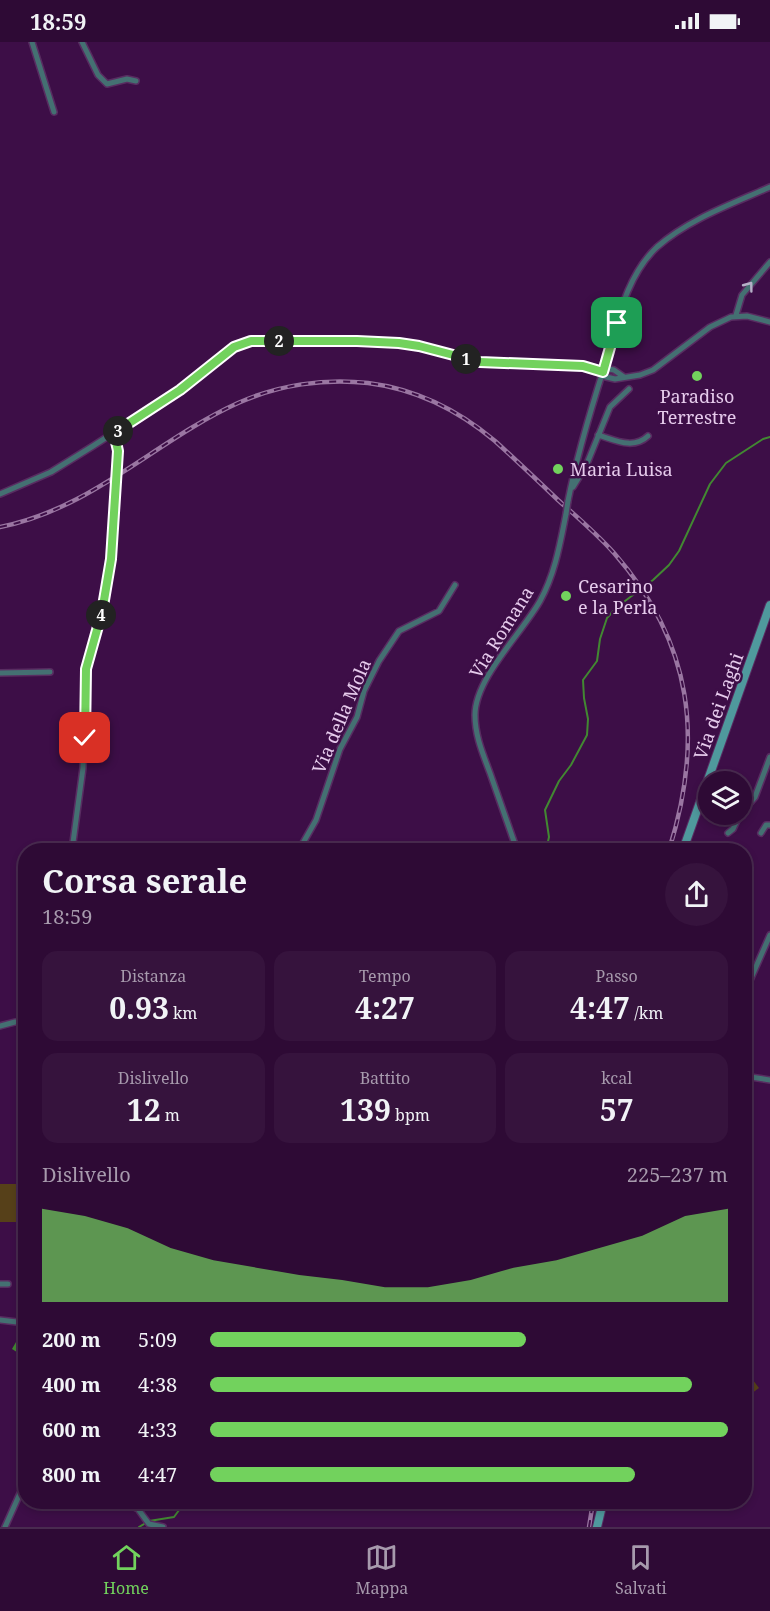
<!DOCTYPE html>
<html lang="it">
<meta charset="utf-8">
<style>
:root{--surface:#2e0a35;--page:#36133d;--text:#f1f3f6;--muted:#a79aad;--line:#492b50;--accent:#72d25d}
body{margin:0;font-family:"Noto Serif",serif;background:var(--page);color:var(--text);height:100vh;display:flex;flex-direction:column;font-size:22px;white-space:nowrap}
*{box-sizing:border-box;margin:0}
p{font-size:20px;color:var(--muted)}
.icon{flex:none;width:33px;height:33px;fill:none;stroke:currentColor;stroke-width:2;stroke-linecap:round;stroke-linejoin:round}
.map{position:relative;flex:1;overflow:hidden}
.details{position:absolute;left:18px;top:801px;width:734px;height:666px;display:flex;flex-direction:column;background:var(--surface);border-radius:24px;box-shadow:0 3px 9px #0003,0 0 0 2px var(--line)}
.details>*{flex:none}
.fabs{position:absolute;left:698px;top:729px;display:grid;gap:12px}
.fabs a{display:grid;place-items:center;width:54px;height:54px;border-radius:50%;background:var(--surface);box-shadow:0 3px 9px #0003,0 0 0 2px var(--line);font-size:30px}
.pin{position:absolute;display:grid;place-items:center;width:51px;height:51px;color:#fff;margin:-26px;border-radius:12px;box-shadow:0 3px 9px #0006}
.km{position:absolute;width:30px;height:30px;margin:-15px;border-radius:50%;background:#222;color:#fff;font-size:16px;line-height:30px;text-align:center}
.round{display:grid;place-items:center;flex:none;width:63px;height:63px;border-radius:32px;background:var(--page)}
.overview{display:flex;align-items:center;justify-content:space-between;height:102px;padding:0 24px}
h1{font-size:33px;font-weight:700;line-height:45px}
.metrics{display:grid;grid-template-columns:repeat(3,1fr);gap:9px;height:102px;padding:6px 24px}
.metrics div{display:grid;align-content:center;border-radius:15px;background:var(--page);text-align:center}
.metrics b{font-size:30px;font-weight:700}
.metrics small{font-size:16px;font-weight:400}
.metrics p{font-size:16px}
.chart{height:168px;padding:12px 24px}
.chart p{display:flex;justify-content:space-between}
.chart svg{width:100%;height:108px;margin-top:6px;fill:var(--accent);opacity:.7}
ul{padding:0 24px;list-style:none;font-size:20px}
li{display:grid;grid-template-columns:96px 72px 1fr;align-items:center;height:45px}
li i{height:15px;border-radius:8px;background:var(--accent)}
.status{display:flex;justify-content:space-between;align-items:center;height:42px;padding:0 30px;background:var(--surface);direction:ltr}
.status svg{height:16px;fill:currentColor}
.tab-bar{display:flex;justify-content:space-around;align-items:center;height:84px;border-top:2px solid var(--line);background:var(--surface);font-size:16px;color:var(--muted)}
.tab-bar a{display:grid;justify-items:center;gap:3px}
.tab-bar .active{color:var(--accent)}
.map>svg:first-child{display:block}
</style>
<div class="status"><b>18:59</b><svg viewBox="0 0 49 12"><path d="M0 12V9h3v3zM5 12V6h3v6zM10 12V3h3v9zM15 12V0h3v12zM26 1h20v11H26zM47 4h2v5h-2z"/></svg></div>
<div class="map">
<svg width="770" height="1485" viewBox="0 0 770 1485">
<rect width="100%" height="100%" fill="#3d0e47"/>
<path fill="#564019" d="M0,1142H25V1180H0Z
M746,1329L759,1346L744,1357V1331Z"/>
<path fill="#428832" d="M20,1293L26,1296L25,1303L20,1312L12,1307Z"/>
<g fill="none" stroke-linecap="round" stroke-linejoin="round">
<path stroke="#428832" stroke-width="2" d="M546,808L549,795L545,768L559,739L571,723L587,693L588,677L584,656L583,638L597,619L600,597L607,576L617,565L653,538L669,523L679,509L710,442L726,421L763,397L770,395
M139,1485L149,1479L174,1475L185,1460"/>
<defs>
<path id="street" d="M32,0L54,70
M82,0L98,33L107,42L127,37L136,39
M736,273L742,253L770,220
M604,326L614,328L624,335
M602,334L615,337L640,333L653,328L710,285L731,275L747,274L770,280
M114,391L118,407L116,426
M598,393C615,398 633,408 648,394
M573,445L586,424L610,365L629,347
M0,452L51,430L93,404L180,348L234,305L245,300L267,298L389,300L419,304L480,320L583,324L603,330
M568,459C577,413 590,370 604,326C617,285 624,236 657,205C689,177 732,162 770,145
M0,631L50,630
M741,771L755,755L770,715
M728,791L733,787L740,772
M761,791L766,783H770
M72,808L83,726L86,627L102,570L107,537L116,444
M299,808L316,778L340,707L357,675L364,649L379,619L399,589L439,569L455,543
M517,808C508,783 499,757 490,731C483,712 475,694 475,673C475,636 522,591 540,559C555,532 560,502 566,472
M744,952L770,893
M0,984L15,980H26
M744,1034L770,1038
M0,1242H8
M0,1278L17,1280
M124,1460L138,1467L149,1482L163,1485
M5,1485L26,1438"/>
<path id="secondary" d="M683,808L770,563
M597,1485L603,1460"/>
</defs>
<use href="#street" stroke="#582c61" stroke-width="8"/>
<use href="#secondary" stroke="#582c61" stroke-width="10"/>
<use href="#street" stroke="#447072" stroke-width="5"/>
<use href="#secondary" stroke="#4f999d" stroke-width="8"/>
<defs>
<path id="rail" d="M0,485C92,467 156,398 238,361C278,343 324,336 368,341C416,347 458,368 495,399C516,418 537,438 558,458C577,475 597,492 614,511C693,601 704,697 669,808
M589,1485L593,1460"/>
</defs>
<use href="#rail" stroke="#9a76a2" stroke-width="4.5"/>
<use href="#rail" stroke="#3d0e47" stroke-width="2" stroke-dasharray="7" stroke-linecap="butt"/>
<defs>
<path id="street-bridge" d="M116,444V426
M566,472L568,459"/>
</defs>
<use href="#street-bridge" stroke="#582c61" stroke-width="8" stroke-linecap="butt"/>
<use href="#street-bridge" stroke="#447072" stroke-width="5"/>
</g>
<defs><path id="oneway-chevron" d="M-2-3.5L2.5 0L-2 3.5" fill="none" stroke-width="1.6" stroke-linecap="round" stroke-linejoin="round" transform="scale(1.5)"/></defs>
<use stroke="#b5b0c7" href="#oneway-chevron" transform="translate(749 244) rotate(-53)"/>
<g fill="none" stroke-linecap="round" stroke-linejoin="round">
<defs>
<path id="route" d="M85,696L86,627L102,570L111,517L118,409L114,391L180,348L234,305L251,299H357L399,301L419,304L480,320L583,324L603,330L617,281"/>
</defs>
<use href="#route" stroke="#fff" stroke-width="12"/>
<use href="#route" stroke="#72d25d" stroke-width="8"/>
</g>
<g fill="#72d25d" stroke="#3d0e47" stroke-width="2">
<circle cx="697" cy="334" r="6"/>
<circle cx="558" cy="427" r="6"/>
<circle cx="566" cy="554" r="6"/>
</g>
<g text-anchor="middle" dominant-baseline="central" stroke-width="5" stroke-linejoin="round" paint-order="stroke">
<g font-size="18" fill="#e6cbec" stroke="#3d0e47" text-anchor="start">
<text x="697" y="354" text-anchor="middle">Paradiso<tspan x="697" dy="21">Terrestre</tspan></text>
<text x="570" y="427">Maria Luisa</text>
<text x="578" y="544">Cesarino<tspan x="578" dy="21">e la Perla</tspan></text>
</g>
<g font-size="18" fill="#e6cbec" stroke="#3d0e47">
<text transform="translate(501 590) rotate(-58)">Via Romana</text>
<text transform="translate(718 664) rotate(-70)">Via dei Laghi</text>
<text transform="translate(341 674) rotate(-67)">Via della Mola</text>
</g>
</g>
</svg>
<div class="fabs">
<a><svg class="icon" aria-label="layers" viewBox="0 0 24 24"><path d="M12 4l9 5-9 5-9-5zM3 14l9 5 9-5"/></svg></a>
</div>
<div class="pin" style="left:617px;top:281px;background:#1e9e55"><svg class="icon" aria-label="arrive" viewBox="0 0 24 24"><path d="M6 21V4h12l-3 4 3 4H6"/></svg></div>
<div class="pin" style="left:85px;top:696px;background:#d93025"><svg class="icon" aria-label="check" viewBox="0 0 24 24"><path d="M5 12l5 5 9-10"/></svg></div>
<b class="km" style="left:466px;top:317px">1</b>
<b class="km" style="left:279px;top:299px">2</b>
<b class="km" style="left:118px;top:389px">3</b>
<b class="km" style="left:101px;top:573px">4</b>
<section class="details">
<div class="overview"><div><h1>Corsa serale</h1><p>18:59</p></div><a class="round"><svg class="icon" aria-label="share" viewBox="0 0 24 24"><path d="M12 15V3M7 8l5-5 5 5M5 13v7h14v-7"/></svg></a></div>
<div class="metrics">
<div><p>Distanza</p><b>0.93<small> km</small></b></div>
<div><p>Tempo</p><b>4:27</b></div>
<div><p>Passo</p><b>4:47<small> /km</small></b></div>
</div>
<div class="metrics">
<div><p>Dislivello</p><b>12<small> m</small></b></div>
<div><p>Battito</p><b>139<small> bpm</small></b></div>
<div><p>kcal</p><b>57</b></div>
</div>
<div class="chart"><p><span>Dislivello</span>225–237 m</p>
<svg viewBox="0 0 160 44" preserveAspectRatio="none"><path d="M0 44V6L10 9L20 14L30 22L40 27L50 30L60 33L70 35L80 38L90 38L100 35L110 30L120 27L130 22L140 17L150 9L160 6V44z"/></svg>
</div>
<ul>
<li><b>200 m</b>5:09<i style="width:61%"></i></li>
<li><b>400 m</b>4:38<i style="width:93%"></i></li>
<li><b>600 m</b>4:33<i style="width:100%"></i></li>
<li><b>800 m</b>4:47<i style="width:82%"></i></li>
</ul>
</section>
</div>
<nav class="tab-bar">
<a class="active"><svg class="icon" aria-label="home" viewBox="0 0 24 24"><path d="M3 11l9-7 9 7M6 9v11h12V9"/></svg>Home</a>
<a><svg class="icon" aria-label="map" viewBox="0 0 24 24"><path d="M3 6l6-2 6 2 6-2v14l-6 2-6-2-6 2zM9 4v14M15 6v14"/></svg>Mappa</a>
<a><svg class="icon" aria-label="saved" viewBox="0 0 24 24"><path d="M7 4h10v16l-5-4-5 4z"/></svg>Salvati</a>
</nav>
